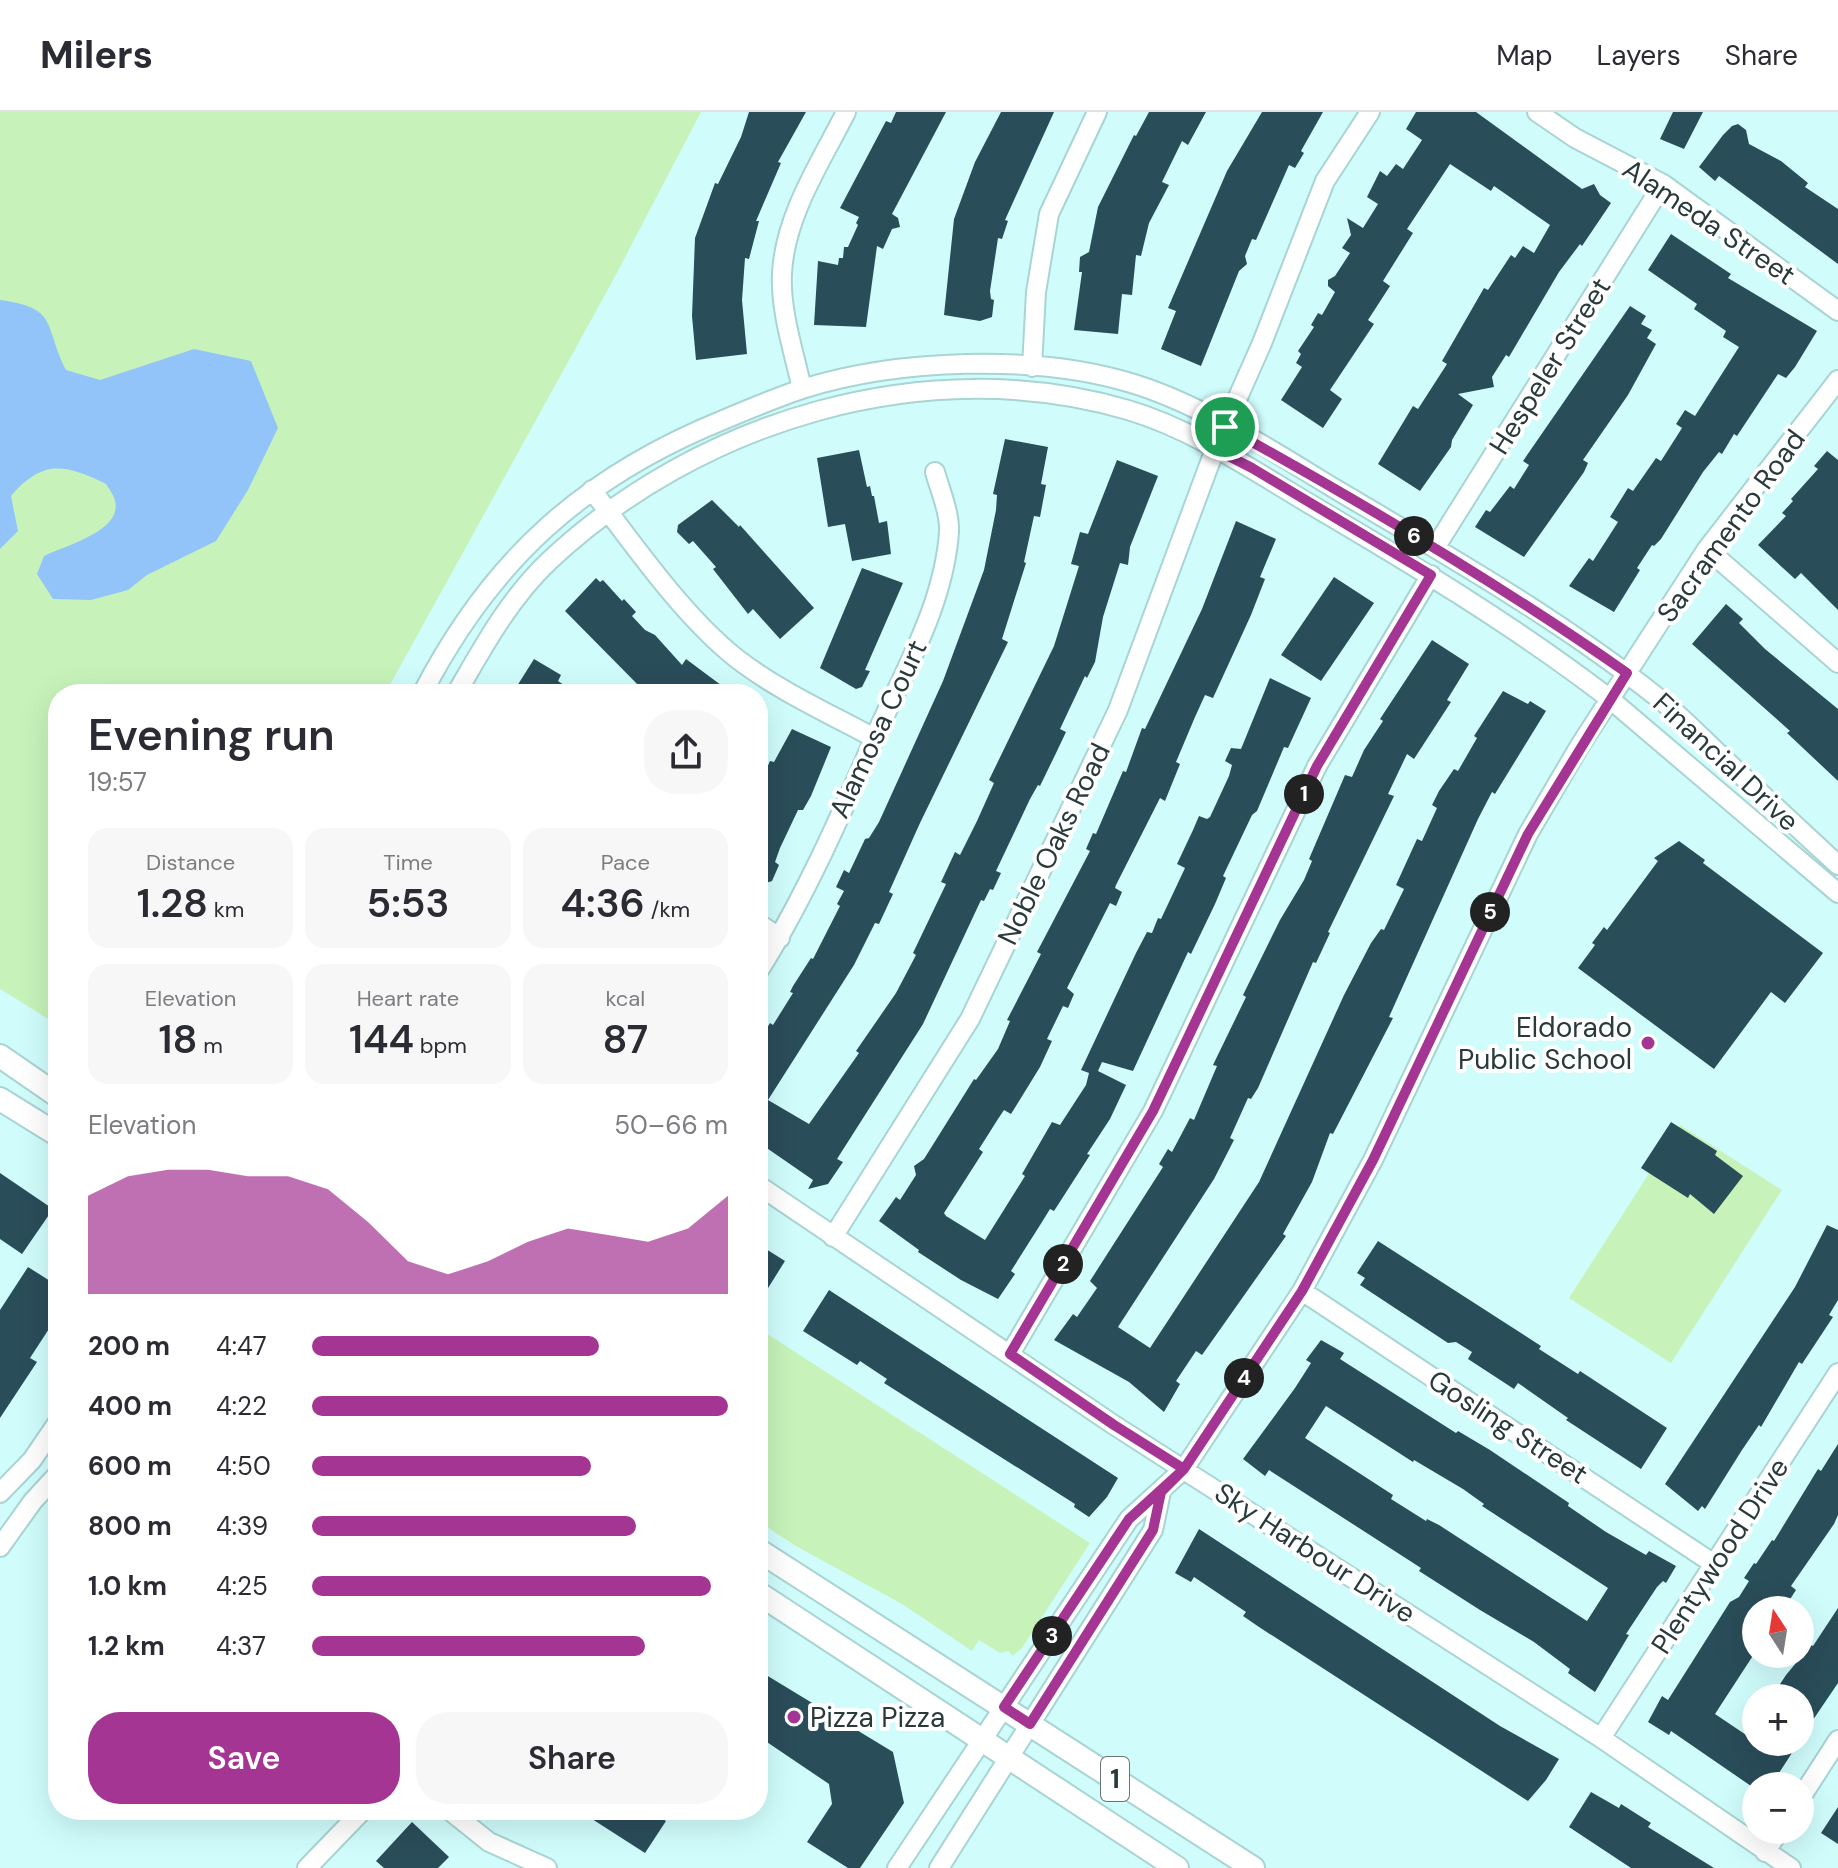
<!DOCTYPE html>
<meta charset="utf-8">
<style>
:root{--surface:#fff;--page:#f7f7f7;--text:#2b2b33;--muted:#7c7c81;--line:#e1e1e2;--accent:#a53593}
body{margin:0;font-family:"DM Sans",sans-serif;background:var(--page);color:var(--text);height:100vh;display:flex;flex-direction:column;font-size:30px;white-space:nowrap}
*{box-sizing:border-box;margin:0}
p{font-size:26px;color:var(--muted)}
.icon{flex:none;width:44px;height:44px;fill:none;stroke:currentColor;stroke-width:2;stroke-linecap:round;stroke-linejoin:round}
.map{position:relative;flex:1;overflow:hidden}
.side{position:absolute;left:48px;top:572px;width:720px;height:1136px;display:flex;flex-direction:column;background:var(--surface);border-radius:32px;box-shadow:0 8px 32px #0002}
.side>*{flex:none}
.needle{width:52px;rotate:348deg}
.tools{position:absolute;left:1742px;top:1484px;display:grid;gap:16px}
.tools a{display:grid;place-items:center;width:72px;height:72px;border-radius:50%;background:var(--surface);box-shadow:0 8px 32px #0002;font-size:40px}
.pin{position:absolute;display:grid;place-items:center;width:68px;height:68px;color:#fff;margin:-34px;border:4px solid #fff;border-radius:50%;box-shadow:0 2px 8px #0007}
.km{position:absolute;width:40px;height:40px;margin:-20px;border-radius:50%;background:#222;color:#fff;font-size:22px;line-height:40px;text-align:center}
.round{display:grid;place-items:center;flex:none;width:84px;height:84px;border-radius:32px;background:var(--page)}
.headline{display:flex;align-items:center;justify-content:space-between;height:136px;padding:0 40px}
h1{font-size:44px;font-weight:600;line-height:60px}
.stats{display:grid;grid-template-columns:repeat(3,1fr);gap:12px;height:136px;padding:8px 40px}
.stats div{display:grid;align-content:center;border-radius:20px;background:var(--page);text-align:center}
.stats b{font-size:40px;font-weight:600}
.stats small{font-size:22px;font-weight:400}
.stats p{font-size:22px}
.chart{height:224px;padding:16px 40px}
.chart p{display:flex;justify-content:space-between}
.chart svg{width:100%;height:144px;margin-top:8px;fill:var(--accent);opacity:.7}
.action{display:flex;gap:16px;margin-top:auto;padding:16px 40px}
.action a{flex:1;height:92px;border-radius:32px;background:var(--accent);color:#fff;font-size:32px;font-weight:600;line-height:92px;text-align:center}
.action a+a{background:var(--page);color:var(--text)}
ul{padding:0 40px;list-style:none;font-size:26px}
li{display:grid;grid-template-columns:128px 96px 1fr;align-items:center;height:60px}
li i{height:20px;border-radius:10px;background:var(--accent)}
header{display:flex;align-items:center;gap:48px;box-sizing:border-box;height:112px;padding:0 40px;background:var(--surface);border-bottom:2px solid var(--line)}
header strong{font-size:38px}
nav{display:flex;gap:44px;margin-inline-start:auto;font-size:28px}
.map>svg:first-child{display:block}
</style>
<header>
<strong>Milers</strong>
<nav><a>Map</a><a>Layers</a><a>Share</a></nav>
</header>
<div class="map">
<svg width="1838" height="1756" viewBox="0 0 1838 1756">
<rect width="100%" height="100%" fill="#d0fdfc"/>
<path fill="#c7f3ba" d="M0,0H701L611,172L385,582H58V913L0,877Z
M1680,1013L1782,1078L1671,1251L1569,1186Z
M758,1216L1090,1431L1022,1536L1012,1544L1009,1539L1000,1541L979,1528L972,1539L902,1492L794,1433L758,1409Z"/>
<path fill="#92c4f9" d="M0,188C59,196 43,212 66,258L100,268L194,237L251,249L278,316L248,378L216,429L147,463L128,478L91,488L53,487L37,462L44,444C64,434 123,419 115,389C114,383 109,377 106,372C65,352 43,347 11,384L18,419L0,437Z"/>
<path fill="#2a4d5a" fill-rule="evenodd" d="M749,0H806L778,50L781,51L756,109H759L749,147L745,146L742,188L747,242L696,248L692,204L695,126L715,71L718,72L741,25Z
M896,0H946L892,102L898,106L900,115L892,117L883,137L877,134L866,215L814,213L818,149L838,153L839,146H843L844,135H848L858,113L856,111L859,105L840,96L886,9L891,11Z
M1001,0H1054L1005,108L1008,109L1002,127L998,126L990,179L991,187L994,188L992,205L980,209L944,203L954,107L975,50Z
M1149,0H1206L1188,33L1182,29L1162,70L1169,73L1149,111L1141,144L1136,143L1132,183L1122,182L1118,222L1074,218L1082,160H1079L1080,145L1089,140L1098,95L1134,23L1136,24Z
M1262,0H1323L1301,39L1304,41L1295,56L1289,53L1256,128L1252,127L1245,144L1247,152L1239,159L1201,254L1161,237L1176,199L1168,196L1227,59Z
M1416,0H1476L1582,77L1594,72L1600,83L1611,91L1582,134L1580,132L1559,160L1509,245L1506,243L1492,265L1494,275L1458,282L1473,293L1452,328L1451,335L1420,379L1378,352L1413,294L1418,297L1447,252L1442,249L1484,176L1488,178L1511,143L1515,146L1523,134L1534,141L1550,113L1494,74L1491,79L1450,52L1407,117L1413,121L1383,169L1390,174L1368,208L1374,212L1330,278L1342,287L1323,316L1281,288L1302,255L1296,251L1301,242L1298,239L1314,215L1311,213L1318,201L1322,203L1335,180L1328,174V168L1335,164L1350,141L1342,136L1351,123L1347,106L1363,116L1378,92L1367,85L1380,59L1387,64L1396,52L1403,57L1422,28L1406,17Z
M1673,0H1703L1684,37L1660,27Z
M1738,12L1746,18L1749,32L1781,49L1808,71L1805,75L1838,97V152L1719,64L1715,69L1699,55L1723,23L1732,14Z
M1671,122L1731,162L1728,166L1817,219L1795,255L1786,266L1778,262L1737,324L1734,322L1722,342L1719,340L1703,360L1661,427L1654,434L1652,433L1637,456L1640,458L1614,500L1569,474L1589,446L1593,449L1618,410L1610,405L1628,376L1633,379L1656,346L1661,349L1682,316L1676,312L1685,298L1695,304L1739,235L1723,225L1726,219L1694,197L1697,192L1648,158Z
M1630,194L1646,204L1641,212L1652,218L1647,226L1656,232L1628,283L1583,348L1588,351L1584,360L1524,445L1475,415L1486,398L1490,400L1510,374L1514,377L1529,353L1523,349Z
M1005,327L1048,335L1041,372L1046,373L1040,405L1034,404L1024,450L1026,451L1002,527L1008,530L920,711L889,780L893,782L879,812L875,811L854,853L768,988L809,1012L859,941L856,939L896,881L916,843L913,841L946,772L941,770L955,740L960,743L977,709L994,671L989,668L1054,534L1079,454L1071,452L1080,420L1088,422L1117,348L1158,364L1130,435L1128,453L1120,451L1103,505L1095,550L1087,566L1085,564L1060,617L1066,620L1057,639L1040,674L1038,673L1030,687L996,759L1001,761L993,778L990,777L984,789L981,788L923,912L837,1047L843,1050L828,1072L808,1077L813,1068L758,1030V939L766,926L762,924L770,911L773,913L793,881L790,880L793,874L811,846L813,847L840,794L837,792L844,779L836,775L844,758L849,761L865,727L869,726L879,710L943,569L984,458L996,398L997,383L993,382Z
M859,338L867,375L870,374L872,384H874L879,411L887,409L891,442L852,449L845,412L828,415L817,346Z
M1827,339L1838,348V498L1801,461L1795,467L1758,433L1786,404L1782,401L1793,389L1791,387L1818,357L1814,354Z
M712,388L739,415L740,413L814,496L780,527L753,497L748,502L713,457L716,455L693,429L689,432L677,420L678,413Z
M1236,409L1276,427L1260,465L1265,467L1251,503L1213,586L1205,583L1195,605L1176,650L1180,652L1165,689L1160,686L1116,773L1115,776L1122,780L1116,794L1110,791L1067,876L1074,882L1068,896L1063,894L1047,927L1052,929L1040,955L1011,1002L1004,998L998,1007L979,1037L983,1040L944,1101L946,1104L985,1128L1025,1064L1022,1062L1052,1010L1060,1013L1086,973L1089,961L1081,958L1136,841L1147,820L1152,821L1158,806L1161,807L1185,756L1177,752L1193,718L1199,704L1207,707L1210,705L1229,664L1232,653L1225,649L1231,636L1241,637L1270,566L1311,586L1288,636L1284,635L1257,699L1252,703L1223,764L1226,766L1215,792L1191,842L1188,840L1133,959L1102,950L1098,959L1126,973L1110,1007L1087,1042L1090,1043L1054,1099L1050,1097L1042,1110L1011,1159L1015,1162L998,1187L961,1168L918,1140L919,1138L879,1109L896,1085L900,1088L916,1063L914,1054L924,1047L974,967L976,968L998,937L1010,909L1007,908L1041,842L1037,840L1090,739L1086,737L1093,721L1096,722L1123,659L1126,660L1142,616L1145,617L1202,497Z
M862,456L903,471L865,558L870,559L862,575L856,577L820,556Z
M1334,465L1374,491L1321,569L1281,543Z
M596,466L600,470L603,468L622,489L624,487L636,500L632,504L645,518L655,523L682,553L686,547L733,582H647L565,499Z
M1726,492L1743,507L1739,511L1765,537L1838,597V669L1787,621L1790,619L1692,532Z
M1432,528L1469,552L1447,588L1451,590L1414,647L1407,642L1388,682L1394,684L1328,820L1330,821L1316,851L1313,850L1258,976L1251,987L1248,986L1230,1026L1234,1028L1214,1067L1118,1215L1150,1236L1259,1070L1344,883L1371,831L1381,817L1384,818L1404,777L1396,773L1417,727L1422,729L1437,696L1432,693L1439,679L1454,657L1458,659L1477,626L1474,624L1503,579L1528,592L1530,589L1546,599L1495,682L1492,680L1478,707L1389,905L1393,906L1333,1022L1330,1021L1312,1070L1283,1122L1286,1124L1202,1243L1196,1239L1176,1269L1180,1272L1164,1300L1129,1270L1054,1228L1073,1202L1077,1205L1097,1176L1090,1169L1163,1055L1159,1052L1168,1037L1172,1040L1190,1006L1194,1008L1217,954L1213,953L1246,885L1243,883L1280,808L1304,768L1312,749L1309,747L1345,663L1352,665L1364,638L1383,609L1380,607Z
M534,547L561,563L558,569L577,582H512Z
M792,617L831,635L811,684L803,698H798L780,736L775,750L779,753L772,769L766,771L758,767V676L770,649L774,650Z
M1679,729L1705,748L1703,751L1823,841L1785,891L1771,880L1714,957L1578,856L1595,833L1592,831L1604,815L1607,818L1658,749L1654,746Z
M1671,1010L1717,1039L1715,1043L1743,1064L1714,1102L1690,1082L1688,1086L1641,1056Z
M0,1061L53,1097L22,1142L0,1127Z
M1827,1113L1838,1118V1188L1829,1203L1833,1205L1802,1252L1799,1250L1761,1315L1759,1313L1742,1338L1705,1397L1702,1394L1698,1399L1665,1372L1795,1175Z
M1378,1129L1541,1234L1539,1237L1578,1262L1580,1259L1667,1316L1641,1357L1566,1308L1568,1306L1518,1271L1514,1277L1468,1247L1472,1240L1456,1230L1448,1231L1360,1173L1365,1166L1357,1161Z
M758,1132L785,1149L758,1192Z
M28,1155L58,1174V1203L30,1246L37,1250L0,1306V1198Z
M829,1178L1118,1366L1107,1385L1089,1405L1074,1395L1075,1392L884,1271L887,1267L860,1249L857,1253L803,1219Z
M1321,1228L1344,1241L1340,1247L1456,1321L1458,1319L1490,1338L1569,1391L1568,1394L1606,1420L1646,1443L1649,1439L1676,1454L1666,1471L1663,1469L1657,1475L1626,1522L1629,1523L1595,1580L1568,1561L1570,1557L1534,1530L1480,1498L1419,1459L1421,1456L1269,1358L1265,1364L1243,1347L1295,1276L1311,1251L1306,1248ZM1326,1294L1413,1350L1414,1348L1463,1377L1484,1392L1482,1394L1608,1476L1587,1509L1439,1413L1427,1407L1426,1409L1391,1387L1393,1383L1305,1326Z
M1838,1332V1403L1834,1412L1791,1474L1796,1478L1783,1498H1756V1539L1715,1602L1770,1639L1776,1630H1799L1779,1661L1784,1664L1778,1674H1751L1671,1619L1669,1623L1648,1610L1662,1584L1668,1588L1730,1490L1739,1485L1749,1469L1744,1466L1754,1451L1756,1452L1772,1428L1774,1429L1818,1357L1821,1359Z
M1199,1417L1500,1614L1559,1647L1546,1668L1528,1689L1259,1515L1243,1504L1246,1500L1194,1465L1191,1470L1175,1461Z
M1838,1496V1571L1800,1627V1586H1771L1786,1563L1811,1533L1813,1534Z
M758,1558L893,1640L904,1691L860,1756H848L807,1730L832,1692L829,1672L758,1624V1613L767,1599L758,1592Z
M1591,1680L1619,1696L1621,1692L1651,1711L1648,1715L1714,1756H1631L1569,1715Z
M1838,1695V1732L1821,1721Z
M578,1698H649L666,1709L645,1741Z
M412,1710L449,1745L438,1756H384L376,1749Z"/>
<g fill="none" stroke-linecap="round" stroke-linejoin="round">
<defs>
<path id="minor" d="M1537,0L1575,26L1663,72L1838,199
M1032,255L1036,180L1049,102L1097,0
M802,277C794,240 780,199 782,161C785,103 821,50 846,0
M592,378C633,432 683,504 736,546C777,578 828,601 874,626
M1435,436L1663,72
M1707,437L1838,551
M422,582C491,448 583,365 723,308C749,297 775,286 802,277C897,247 1036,242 1131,271C1204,293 1277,342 1342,381C1450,445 1559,507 1657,585C1679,602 1699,623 1720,643C1759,680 1798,716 1838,753
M456,582C483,535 509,487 549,449C699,308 927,239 1128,298C1192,317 1251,357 1308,391C1412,452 1515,514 1610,587L1838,781
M758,811L780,826
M758,860C804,787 840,705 875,625C904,559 944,493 949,420C950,401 940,378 935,360
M758,1073L1114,1313L1601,1626L1791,1756
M833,1125L970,907L1118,598L1215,337L1262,231L1325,69L1370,0
M1302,1179L1714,1452
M1010,1242L1153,999L1317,654L1431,463
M0,1381L32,1348L58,1310
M0,1435L33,1389L58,1362
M1601,1626L1838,1261
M1800,1687L1838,1628
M449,1698L489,1730L547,1756
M1765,1740L1780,1718
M307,1756L363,1698
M897,1756L1129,1407L1184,1357L1302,1179L1373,1048L1528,722L1579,635L1707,437L1838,268
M939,1756L1153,1418L1161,1380"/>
<path id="major" d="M0,944L58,984
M0,987L58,1023
M758,1438L1253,1756
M758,1481L1177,1756"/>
</defs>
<use href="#minor" stroke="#a8d4d3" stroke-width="22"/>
<use href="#major" stroke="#a8d4d3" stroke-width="26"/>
<use href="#minor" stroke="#fff" stroke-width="18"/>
<use href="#major" stroke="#fff" stroke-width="22"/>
</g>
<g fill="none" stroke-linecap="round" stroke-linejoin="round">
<defs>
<path id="route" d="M1225,315L1215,337L1252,356L1431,463L1317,654L1153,999L1010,1242L1114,1313L1184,1357L1129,1407L1004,1595L1030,1612L1153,1418L1161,1380L1184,1357L1302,1179L1373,1048L1528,722L1627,561C1498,471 1363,391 1225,315"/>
</defs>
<use href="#route" stroke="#fff" stroke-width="16"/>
<use href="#route" stroke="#a53593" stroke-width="10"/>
</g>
<g fill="#a53593" stroke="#fff" stroke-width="3">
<circle cx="1648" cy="931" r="8"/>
<circle cx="794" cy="1605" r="8"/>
</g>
<g text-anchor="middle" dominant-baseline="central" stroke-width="8" stroke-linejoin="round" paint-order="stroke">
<rect fill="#fff" stroke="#687575" stroke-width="2" x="1101" y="1645" width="28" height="44" rx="6"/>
<g font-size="26" font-weight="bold" fill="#283a3a">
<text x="1115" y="1667">1</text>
</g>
<g font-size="28" fill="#283a3a" stroke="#fff">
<text transform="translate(1709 110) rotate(34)">Alameda Street</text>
<text transform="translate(1550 254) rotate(-58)">Hespeler Street</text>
<text transform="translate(1731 414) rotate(-54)">Sacramento Road</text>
<text transform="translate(878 617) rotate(-65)">Alamosa Court</text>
<text transform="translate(1726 650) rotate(43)">Financial Drive</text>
<text transform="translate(1054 732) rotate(-64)">Noble Oaks Road</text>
<text transform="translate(1508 1315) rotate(33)">Gosling Street</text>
<text transform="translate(1315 1441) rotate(33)">Sky Harbour Drive</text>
<text transform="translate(1720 1444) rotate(-57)">Plentywood Drive</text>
</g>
<g font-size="28" fill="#283a3a" stroke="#fff" text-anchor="end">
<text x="1632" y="915">Eldorado<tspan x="1632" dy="32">Public School</tspan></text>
<text x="810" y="1605" text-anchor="start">Pizza Pizza</text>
</g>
</g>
</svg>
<div class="tools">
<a><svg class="needle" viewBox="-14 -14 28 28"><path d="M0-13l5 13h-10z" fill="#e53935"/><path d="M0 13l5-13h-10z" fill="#7c7c81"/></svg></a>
<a>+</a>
<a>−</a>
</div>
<div class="pin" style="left:1225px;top:315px;background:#1e9e55"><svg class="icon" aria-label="arrive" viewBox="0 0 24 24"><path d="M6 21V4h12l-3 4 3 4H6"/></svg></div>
<b class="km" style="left:1304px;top:682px">1</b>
<b class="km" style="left:1063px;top:1152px">2</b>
<b class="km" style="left:1052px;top:1524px">3</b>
<b class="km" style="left:1244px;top:1266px">4</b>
<b class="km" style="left:1490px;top:800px">5</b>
<b class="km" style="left:1414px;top:424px">6</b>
<section class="side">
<div class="headline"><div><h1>Evening run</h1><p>19:57</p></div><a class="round"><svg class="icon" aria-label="share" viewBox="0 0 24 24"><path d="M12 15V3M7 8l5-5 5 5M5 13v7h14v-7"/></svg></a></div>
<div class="stats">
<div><p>Distance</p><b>1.28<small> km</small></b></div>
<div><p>Time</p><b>5:53</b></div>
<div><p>Pace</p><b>4:36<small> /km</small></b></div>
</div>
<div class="stats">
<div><p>Elevation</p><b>18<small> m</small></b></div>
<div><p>Heart rate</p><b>144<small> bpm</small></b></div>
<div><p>kcal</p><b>87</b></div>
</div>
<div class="chart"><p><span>Elevation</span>50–66 m</p>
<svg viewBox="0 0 160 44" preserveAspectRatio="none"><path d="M0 44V14L10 8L20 6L30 6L40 8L50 8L60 12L70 22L80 34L90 38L100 34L110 28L120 24L130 26L140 28L150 24L160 14V44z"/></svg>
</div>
<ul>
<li><b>200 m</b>4:47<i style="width:69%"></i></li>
<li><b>400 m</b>4:22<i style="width:100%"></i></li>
<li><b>600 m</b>4:50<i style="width:67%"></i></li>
<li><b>800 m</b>4:39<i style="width:78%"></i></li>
<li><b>1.0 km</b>4:25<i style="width:96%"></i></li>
<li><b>1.2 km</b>4:37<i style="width:80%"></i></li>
</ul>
<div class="action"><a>Save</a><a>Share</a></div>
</section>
</div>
